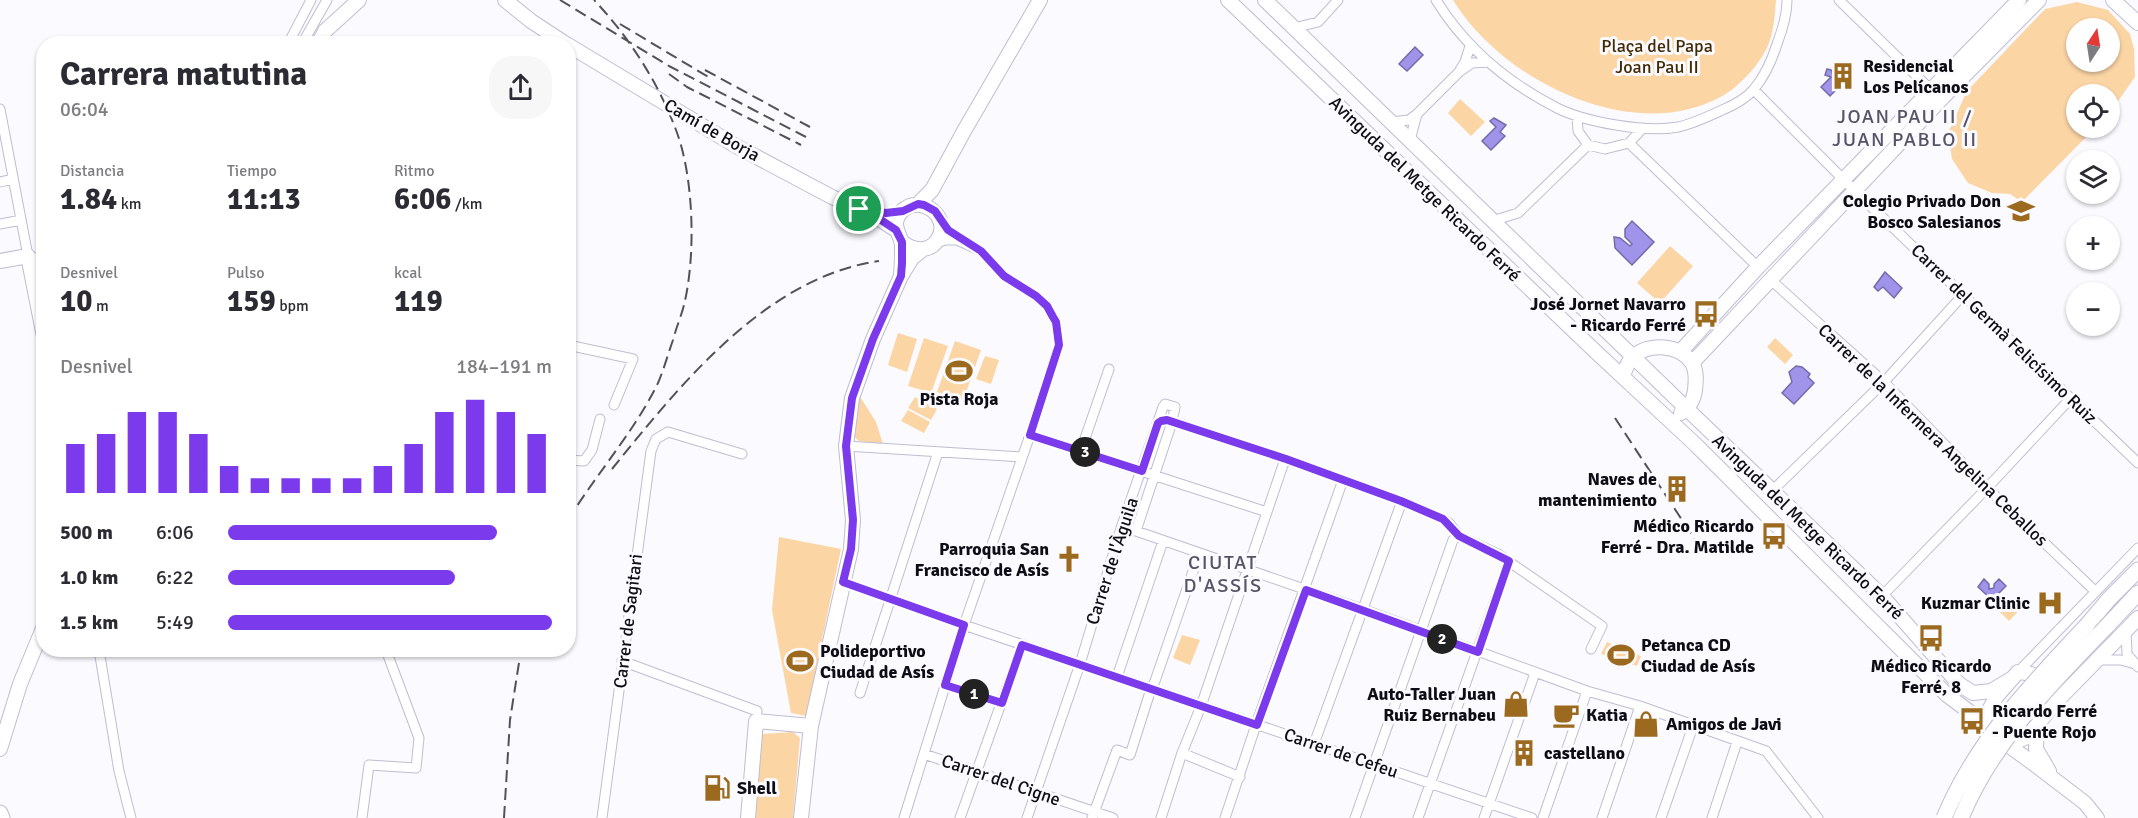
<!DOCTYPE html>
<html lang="es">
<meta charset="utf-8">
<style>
:root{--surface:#fff;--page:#f7f7f7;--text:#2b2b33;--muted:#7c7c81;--accent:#7c3aed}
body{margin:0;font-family:Signika,sans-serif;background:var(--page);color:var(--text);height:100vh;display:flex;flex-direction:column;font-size:22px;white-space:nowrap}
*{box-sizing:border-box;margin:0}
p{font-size:20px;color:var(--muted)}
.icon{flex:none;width:33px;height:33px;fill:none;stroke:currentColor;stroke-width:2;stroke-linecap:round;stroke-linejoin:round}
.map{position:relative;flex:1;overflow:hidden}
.side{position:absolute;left:36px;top:36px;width:540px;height:621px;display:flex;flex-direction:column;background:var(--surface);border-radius:24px;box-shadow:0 2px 4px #0004}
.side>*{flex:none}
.needle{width:39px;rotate:12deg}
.tools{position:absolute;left:2066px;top:18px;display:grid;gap:12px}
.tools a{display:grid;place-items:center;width:54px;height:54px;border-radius:50%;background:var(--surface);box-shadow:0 2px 4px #0004;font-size:30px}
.pin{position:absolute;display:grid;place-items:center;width:51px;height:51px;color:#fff;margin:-26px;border:3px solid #fff;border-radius:50%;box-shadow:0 2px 6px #0007}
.km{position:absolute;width:30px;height:30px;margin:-15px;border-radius:50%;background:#222;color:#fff;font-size:16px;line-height:30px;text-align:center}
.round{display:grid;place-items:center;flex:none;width:63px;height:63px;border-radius:24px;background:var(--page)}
.head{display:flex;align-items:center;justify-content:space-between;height:102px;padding:0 24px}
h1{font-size:33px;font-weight:700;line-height:45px}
.figures{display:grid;grid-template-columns:repeat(3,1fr);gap:9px;height:102px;padding:6px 24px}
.figures div{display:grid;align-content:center}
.figures b{font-size:30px;font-weight:700}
.figures small{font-size:16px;font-weight:400}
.figures p{font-size:16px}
.chart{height:168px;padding:12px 24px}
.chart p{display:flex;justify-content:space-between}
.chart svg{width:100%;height:108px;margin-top:6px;stroke:var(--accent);stroke-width:6}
ul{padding:0 24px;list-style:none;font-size:20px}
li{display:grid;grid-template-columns:96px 72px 1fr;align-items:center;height:45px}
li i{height:15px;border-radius:8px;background:var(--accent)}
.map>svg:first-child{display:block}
</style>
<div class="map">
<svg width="2138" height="818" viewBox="0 0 2138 818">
<rect width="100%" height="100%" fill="#fbfaff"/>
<path fill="#fcd5a5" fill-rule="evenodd" d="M1453,0H1776C1775,13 1774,28 1770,40C1764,60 1741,85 1724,95C1635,147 1502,81 1453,0Z
M2077,2L2108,10L2130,34L2134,49L2135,77L2109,114V94H2076V128H2095L2022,202L2010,194L1992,193L1968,183L1952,159L1948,133L1967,91L2045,9ZM2076,28H2109V62H2076Z
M1460,99L1485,122L1471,136L1448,113Z
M1670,246L1693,266L1660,303L1637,283Z
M898,333L917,339L907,372L888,365Z
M924,338L948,346L931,393L908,386Z
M1775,338L1793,355L1785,364L1767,347Z
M955,341L981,350L963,401L937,392Z
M985,356L999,360L991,384L976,379Z
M859,395L876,422L883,444L859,441L852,435Z
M915,397L937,409L931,420L908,408Z
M908,410L930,422L924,433L901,421Z
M779,537L841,549L806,716L791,713L772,610Z
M2018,594L2027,602L2009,621L2000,612Z
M1182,635L1200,640L1190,665L1173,658Z
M1607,642L1641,656L1637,666L1601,654Z
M793,732L800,738L793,818H753L762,734Z"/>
<path fill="#9f93ea" stroke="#746baa" stroke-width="1.5" d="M1415,47L1423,55L1407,71L1399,64Z
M1827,69L1831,70L1833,75L1836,72L1845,81L1830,96L1821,87L1831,77L1825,75Z
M1494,118L1506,125L1500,132L1505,136L1491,150L1482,141L1496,127L1490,121Z
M1632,221L1654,242L1632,265L1615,248L1614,237L1620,238L1630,246L1632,244L1625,237V229Z
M1885,272L1902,288L1894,298L1883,287L1878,291L1874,287Z
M1796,366L1802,367L1810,374L1808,377L1814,383L1794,404L1782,393L1792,382L1789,372Z
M1984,579L1989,584V589L1994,588V584L1999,579L2006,586L1992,600L1978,587Z"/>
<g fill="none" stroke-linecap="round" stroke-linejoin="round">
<defs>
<path id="street" d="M1436,0C1465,47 1508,83 1557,108C1585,122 1646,133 1678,127C1692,124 1707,117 1720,111C1732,106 1746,99 1754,89C1765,76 1772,60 1777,44C1782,31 1787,15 1787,0
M1839,0L1931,90
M1294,28L1318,22L1338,0
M288,44L311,0
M302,44L327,0
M1460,70L1465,62L1470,46
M1754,90L1856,192L2138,463
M0,109L28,256L44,260
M1417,114L1459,72L1472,63L1489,62
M1577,116L1578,131L1588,145L1605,149L1629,143L1643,128
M1391,122L1409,120L1417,114L1410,140
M1629,143L1758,267
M0,182L13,179
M1492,221L1518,213L1588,145
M0,224L21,220
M1771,280L1884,382L1987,488L2095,591
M568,345L633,359L614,405
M1169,420L1285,459L1402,501L1443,519L1450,524L1459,536L1498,554L1602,626L1591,649
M1030,435L1267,512
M846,446L1021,457
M1081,450L1109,369
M568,460L584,461L592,450L600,419
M1773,490L1884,382L1963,295
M1121,528L1136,531L1362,609L1587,691L1640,706L1766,751L1818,818
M843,582L964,625L1532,818
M1882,596L1987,488L2071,398
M2126,631L2127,654L2138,667
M99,650L119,771L131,818
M2097,660H2121L2135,664
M622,661L757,711L756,721
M2018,672L2138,548
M1117,677L1163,541
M945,685L1002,703
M860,693L938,452
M1314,744L1402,501
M1182,753L1240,777
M924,754L1113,818
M362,818L369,765L416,768L419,738L386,650
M602,818L651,451L656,439L668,432L742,454
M904,818L964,625L1030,435L1059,345L1056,322L1047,306L1036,296L1004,276L981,251L957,240H946L935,243
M960,818L1022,645
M1027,818L1080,664L1121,528L1163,407L1165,404L1175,407L1172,422L1136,531
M1092,818L1117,750L1130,755L1151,689L1155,681L1199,554
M1161,818L1182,753L1201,706L1285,459
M1225,818L1259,716L1343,480
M1355,818L1453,540L1459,536
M1418,818L1509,561
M1484,818L1535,673
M1543,818L1587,691
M1602,818L1640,706
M1661,818L1693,726
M1712,818L1737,742"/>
<path id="secondary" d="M505,0L531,21L566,44
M1228,0L1596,352L1696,445L1947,695L1983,722
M1265,0L1687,409L1882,596L1959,684L1973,693L1991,691L2011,679
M2113,0L2138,23
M318,44L325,31L359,0
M568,45L736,146L832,197L881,220L896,230
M918,204L932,190L964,131L1040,0
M0,261L28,256L44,337
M901,274C902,265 902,255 902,246C901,233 889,225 902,211C920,193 952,217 938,239C930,253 913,251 902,242
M1680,352L1758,267L2019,0
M1692,363L1945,95L2039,0
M1623,377C1625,369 1628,361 1634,356C1649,343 1680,344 1692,363C1697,371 1696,381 1695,390C1694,399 1689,408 1681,413
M2055,703C2053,682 2038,673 2018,672L1996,697L1983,722L1985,731L1995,743L2008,745L2030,761L2085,803L2097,818
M2037,726L2036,749L2049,771
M2008,745L2027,737L2055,703L2138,618
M0,749L20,684L44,626
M748,818L756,721L811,726
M801,818L811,726L851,549L853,520L846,446L852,398L873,339L901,276L912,258L922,250"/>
<path id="primary" d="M2087,625L2109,599L2138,570
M2108,625L2138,593
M0,813L2,818"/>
</defs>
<use href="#street" stroke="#bfbdd3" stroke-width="11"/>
<use href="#secondary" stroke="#bfbdd3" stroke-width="16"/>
<use href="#primary" stroke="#bfbdd3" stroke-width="17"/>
<use href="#street" stroke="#fff" stroke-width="9"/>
<use href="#secondary" stroke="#fff" stroke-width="14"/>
<use href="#primary" stroke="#fff" stroke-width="15"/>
<path stroke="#535259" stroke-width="2" stroke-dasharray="12 6" stroke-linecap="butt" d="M560,0L669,66L806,137
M620,24L710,78
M705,70L810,127
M669,74L687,87L801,145
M1615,418L1705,555
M612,469C680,385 766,277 879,261
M568,520C597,473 634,432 658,383C664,369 668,354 673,340C676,328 681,317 684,305C696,256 694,177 676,130C658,82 629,37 594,0
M504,818L510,720L521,650"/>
<defs>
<path id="primary-bridge" d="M1944,818C1976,741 2031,685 2087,625
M1961,818C1992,742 2052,683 2108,625"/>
</defs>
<use href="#primary-bridge" stroke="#bfbdd3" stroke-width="17" stroke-linecap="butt"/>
<use href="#primary-bridge" stroke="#fff" stroke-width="15"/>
</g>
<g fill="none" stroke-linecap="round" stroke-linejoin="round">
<defs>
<path id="route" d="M918,204L924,205L935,211L948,230L981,251L1004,276L1036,296L1047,306L1053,317L1056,322L1059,345L1030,435L1142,471L1158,423L1161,421L1167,420L1286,459L1401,501L1443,519L1459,536L1509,561L1478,652L1306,590L1257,725L1022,645L1002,703L945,685L964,625L843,582L851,549L853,520L846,446L852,398L873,339L901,276L902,263V242L896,230L881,220L859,209L886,213L903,211Z"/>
</defs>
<use href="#route" stroke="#fff" stroke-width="12"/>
<use href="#route" stroke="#7c3aed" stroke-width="8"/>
</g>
<defs>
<symbol id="building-bare" viewBox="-9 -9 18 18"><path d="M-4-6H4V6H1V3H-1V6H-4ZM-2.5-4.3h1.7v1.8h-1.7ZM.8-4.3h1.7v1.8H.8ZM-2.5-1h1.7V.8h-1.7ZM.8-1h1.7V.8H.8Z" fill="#9b6a1e" stroke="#fbfaff" stroke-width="2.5" paint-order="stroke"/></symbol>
<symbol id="school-bare" viewBox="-9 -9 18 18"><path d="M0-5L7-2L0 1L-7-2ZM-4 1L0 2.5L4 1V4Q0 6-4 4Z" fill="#9b6a1e" stroke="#fbfaff" stroke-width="2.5" paint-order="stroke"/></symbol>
<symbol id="bus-bare" viewBox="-9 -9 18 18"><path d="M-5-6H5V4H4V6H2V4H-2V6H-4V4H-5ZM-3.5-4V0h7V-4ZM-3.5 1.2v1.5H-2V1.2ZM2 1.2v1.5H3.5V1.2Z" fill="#9b6a1e" stroke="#fbfaff" stroke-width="2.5" paint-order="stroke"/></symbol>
<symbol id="stadium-bare" viewBox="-9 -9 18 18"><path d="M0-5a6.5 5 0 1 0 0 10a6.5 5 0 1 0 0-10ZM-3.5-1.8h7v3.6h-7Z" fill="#9b6a1e" stroke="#fbfaff" stroke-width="2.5" paint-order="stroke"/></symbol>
<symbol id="church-bare" viewBox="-9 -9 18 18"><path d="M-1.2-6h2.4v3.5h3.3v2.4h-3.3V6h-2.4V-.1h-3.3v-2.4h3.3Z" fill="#9b6a1e" stroke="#fbfaff" stroke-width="2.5" paint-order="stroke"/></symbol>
<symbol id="hospital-bare" viewBox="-9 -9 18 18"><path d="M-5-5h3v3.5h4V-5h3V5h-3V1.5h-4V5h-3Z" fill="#9b6a1e" stroke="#fbfaff" stroke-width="2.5" paint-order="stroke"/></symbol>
<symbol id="shop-bare" viewBox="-9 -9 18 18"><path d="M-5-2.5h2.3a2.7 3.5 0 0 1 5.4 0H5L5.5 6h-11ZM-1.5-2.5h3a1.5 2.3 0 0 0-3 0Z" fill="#9b6a1e" stroke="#fbfaff" stroke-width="2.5" paint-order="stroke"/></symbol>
<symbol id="cafe-bare" viewBox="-9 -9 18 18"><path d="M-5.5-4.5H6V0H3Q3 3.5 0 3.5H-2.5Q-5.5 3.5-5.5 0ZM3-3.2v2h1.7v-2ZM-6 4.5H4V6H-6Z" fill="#9b6a1e" stroke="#fbfaff" stroke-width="2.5" paint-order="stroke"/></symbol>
<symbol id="fuel-bare" viewBox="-9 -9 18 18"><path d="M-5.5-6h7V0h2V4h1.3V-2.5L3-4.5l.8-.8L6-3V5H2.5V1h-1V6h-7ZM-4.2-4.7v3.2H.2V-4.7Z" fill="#9b6a1e" stroke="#fbfaff" stroke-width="2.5" paint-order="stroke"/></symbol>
</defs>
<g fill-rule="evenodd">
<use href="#building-bare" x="1824" y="57" width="38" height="38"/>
<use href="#school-bare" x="2002" y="192" width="38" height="38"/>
<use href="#bus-bare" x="1687" y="295" width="38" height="38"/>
<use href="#stadium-bare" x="940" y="352" width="38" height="38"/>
<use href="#building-bare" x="1658" y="470" width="38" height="38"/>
<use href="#bus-bare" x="1755" y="517" width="38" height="38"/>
<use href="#church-bare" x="1050" y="540" width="38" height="38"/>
<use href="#hospital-bare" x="2031" y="584" width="38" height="38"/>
<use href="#bus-bare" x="1912" y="619" width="38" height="38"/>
<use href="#stadium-bare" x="1602" y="636" width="38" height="38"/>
<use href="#stadium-bare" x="781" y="642" width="38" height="38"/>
<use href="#shop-bare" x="1497" y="685" width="38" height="38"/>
<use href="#cafe-bare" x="1547" y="696" width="38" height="38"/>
<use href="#bus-bare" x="1953" y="702" width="38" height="38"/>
<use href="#shop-bare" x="1627" y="705" width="38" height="38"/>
<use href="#building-bare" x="1505" y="734" width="38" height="38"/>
<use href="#fuel-bare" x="698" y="769" width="38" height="38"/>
</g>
<g text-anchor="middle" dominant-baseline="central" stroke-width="6" stroke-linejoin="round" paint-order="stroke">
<g font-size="18" fill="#422a04" stroke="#fbfaff">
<text x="1657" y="46">Plaça del Papa<tspan x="1657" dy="21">Joan Pau II</tspan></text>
</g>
<g font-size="18" font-weight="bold" fill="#0e0d15" stroke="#fbfaff" text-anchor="start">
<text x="1863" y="66">Residencial<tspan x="1863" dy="21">Los Pelícanos</tspan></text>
<text x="2001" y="201" text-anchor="end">Colegio Privado Don<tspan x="2001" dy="21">Bosco Salesianos</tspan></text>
<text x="1686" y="304" text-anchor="end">José Jornet Navarro<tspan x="1686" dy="21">- Ricardo Ferré</tspan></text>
<text x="959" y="399" text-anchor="middle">Pista Roja</text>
<text x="1657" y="479" text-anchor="end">Naves de<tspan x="1657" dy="21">mantenimiento</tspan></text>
<text x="1754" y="526" text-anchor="end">Médico Ricardo<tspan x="1754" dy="21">Ferré - Dra. Matilde</tspan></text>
<text x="1049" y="549" text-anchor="end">Parroquia San<tspan x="1049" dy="21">Francisco de Asís</tspan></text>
<text x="2030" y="603" text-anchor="end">Kuzmar Clinic</text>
<text x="1641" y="645">Petanca CD<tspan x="1641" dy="21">Ciudad de Asís</tspan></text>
<text x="820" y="651">Polideportivo<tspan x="820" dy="21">Ciudad de Asís</tspan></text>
<text x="1931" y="666" text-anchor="middle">Médico Ricardo<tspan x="1931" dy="21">Ferré, 8</tspan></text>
<text x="1496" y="694" text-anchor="end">Auto-Taller Juan<tspan x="1496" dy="21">Ruiz Bernabeu</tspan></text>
<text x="1992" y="711">Ricardo Ferré<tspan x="1992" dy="21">- Puente Rojo</tspan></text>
<text x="1586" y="715">Katia</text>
<text x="1666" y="724">Amigos de Javi</text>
<text x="1544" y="753">castellano</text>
<text x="737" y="788">Shell</text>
</g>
<g font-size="18" fill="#0e0d15" stroke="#fbfaff">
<text transform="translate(712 130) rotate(30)">Camí de Borja</text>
<text transform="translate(1425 189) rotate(44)">Avinguda del Metge Ricardo Ferré</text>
<text transform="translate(2004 334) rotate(44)">Carrer del Germà Felicísimo Ruiz</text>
<text transform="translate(1933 435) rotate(44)">Carrer de la Infermera Angelina Ceballos</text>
<text transform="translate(1808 527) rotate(44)">Avinguda del Metge Ricardo Ferré</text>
<text transform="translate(1112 561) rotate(-72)">Carrer de l'Àguila</text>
<text transform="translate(628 621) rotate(-83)">Carrer de Sagitari</text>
<text transform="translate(1341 753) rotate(19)">Carrer de Cefeu</text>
<text transform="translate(1001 780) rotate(19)">Carrer del Cigne</text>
</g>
<g font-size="20" letter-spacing="1.5" fill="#565567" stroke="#fbfaff">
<text x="1905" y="116">JOAN PAU II /<tspan x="1905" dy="23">JUAN PABLO II</tspan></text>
<text x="1223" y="562">CIUTAT<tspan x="1223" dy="23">D'ASSÍS</tspan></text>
</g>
</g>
</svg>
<div class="tools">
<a><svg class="needle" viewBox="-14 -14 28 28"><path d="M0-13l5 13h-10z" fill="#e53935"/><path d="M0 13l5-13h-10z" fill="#7c7c81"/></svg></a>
<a><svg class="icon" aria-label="locate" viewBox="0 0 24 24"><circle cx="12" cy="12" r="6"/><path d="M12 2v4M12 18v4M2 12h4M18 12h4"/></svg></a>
<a><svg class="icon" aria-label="layers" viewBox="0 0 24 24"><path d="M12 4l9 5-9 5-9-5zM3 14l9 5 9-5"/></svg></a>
<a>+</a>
<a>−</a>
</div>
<div class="pin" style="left:859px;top:209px;background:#1e9e55"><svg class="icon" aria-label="arrive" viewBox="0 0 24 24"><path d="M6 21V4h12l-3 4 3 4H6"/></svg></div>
<b class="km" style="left:974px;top:694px">1</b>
<b class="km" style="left:1442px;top:639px">2</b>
<b class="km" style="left:1085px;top:452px">3</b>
<section class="side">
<div class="head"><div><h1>Carrera matutina</h1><p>06:04</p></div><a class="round"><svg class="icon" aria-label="share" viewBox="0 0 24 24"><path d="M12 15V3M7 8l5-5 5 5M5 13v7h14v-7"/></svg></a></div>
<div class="figures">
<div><p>Distancia</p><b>1.84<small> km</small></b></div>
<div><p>Tiempo</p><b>11:13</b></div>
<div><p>Ritmo</p><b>6:06<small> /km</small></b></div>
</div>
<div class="figures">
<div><p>Desnivel</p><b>10<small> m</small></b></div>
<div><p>Pulso</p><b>159<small> bpm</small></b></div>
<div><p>kcal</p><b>119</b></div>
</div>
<div class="chart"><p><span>Desnivel</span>184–191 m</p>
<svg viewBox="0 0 160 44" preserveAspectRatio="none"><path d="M5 44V24M15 44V20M25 44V11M35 44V11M45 44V20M55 44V33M65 44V38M75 44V38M85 44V38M95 44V38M105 44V33M115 44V24M125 44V11M135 44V6M145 44V11M155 44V20"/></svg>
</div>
<ul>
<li><b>500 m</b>6:06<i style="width:83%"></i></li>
<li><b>1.0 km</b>6:22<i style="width:70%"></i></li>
<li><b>1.5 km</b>5:49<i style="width:100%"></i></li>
</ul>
</section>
</div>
